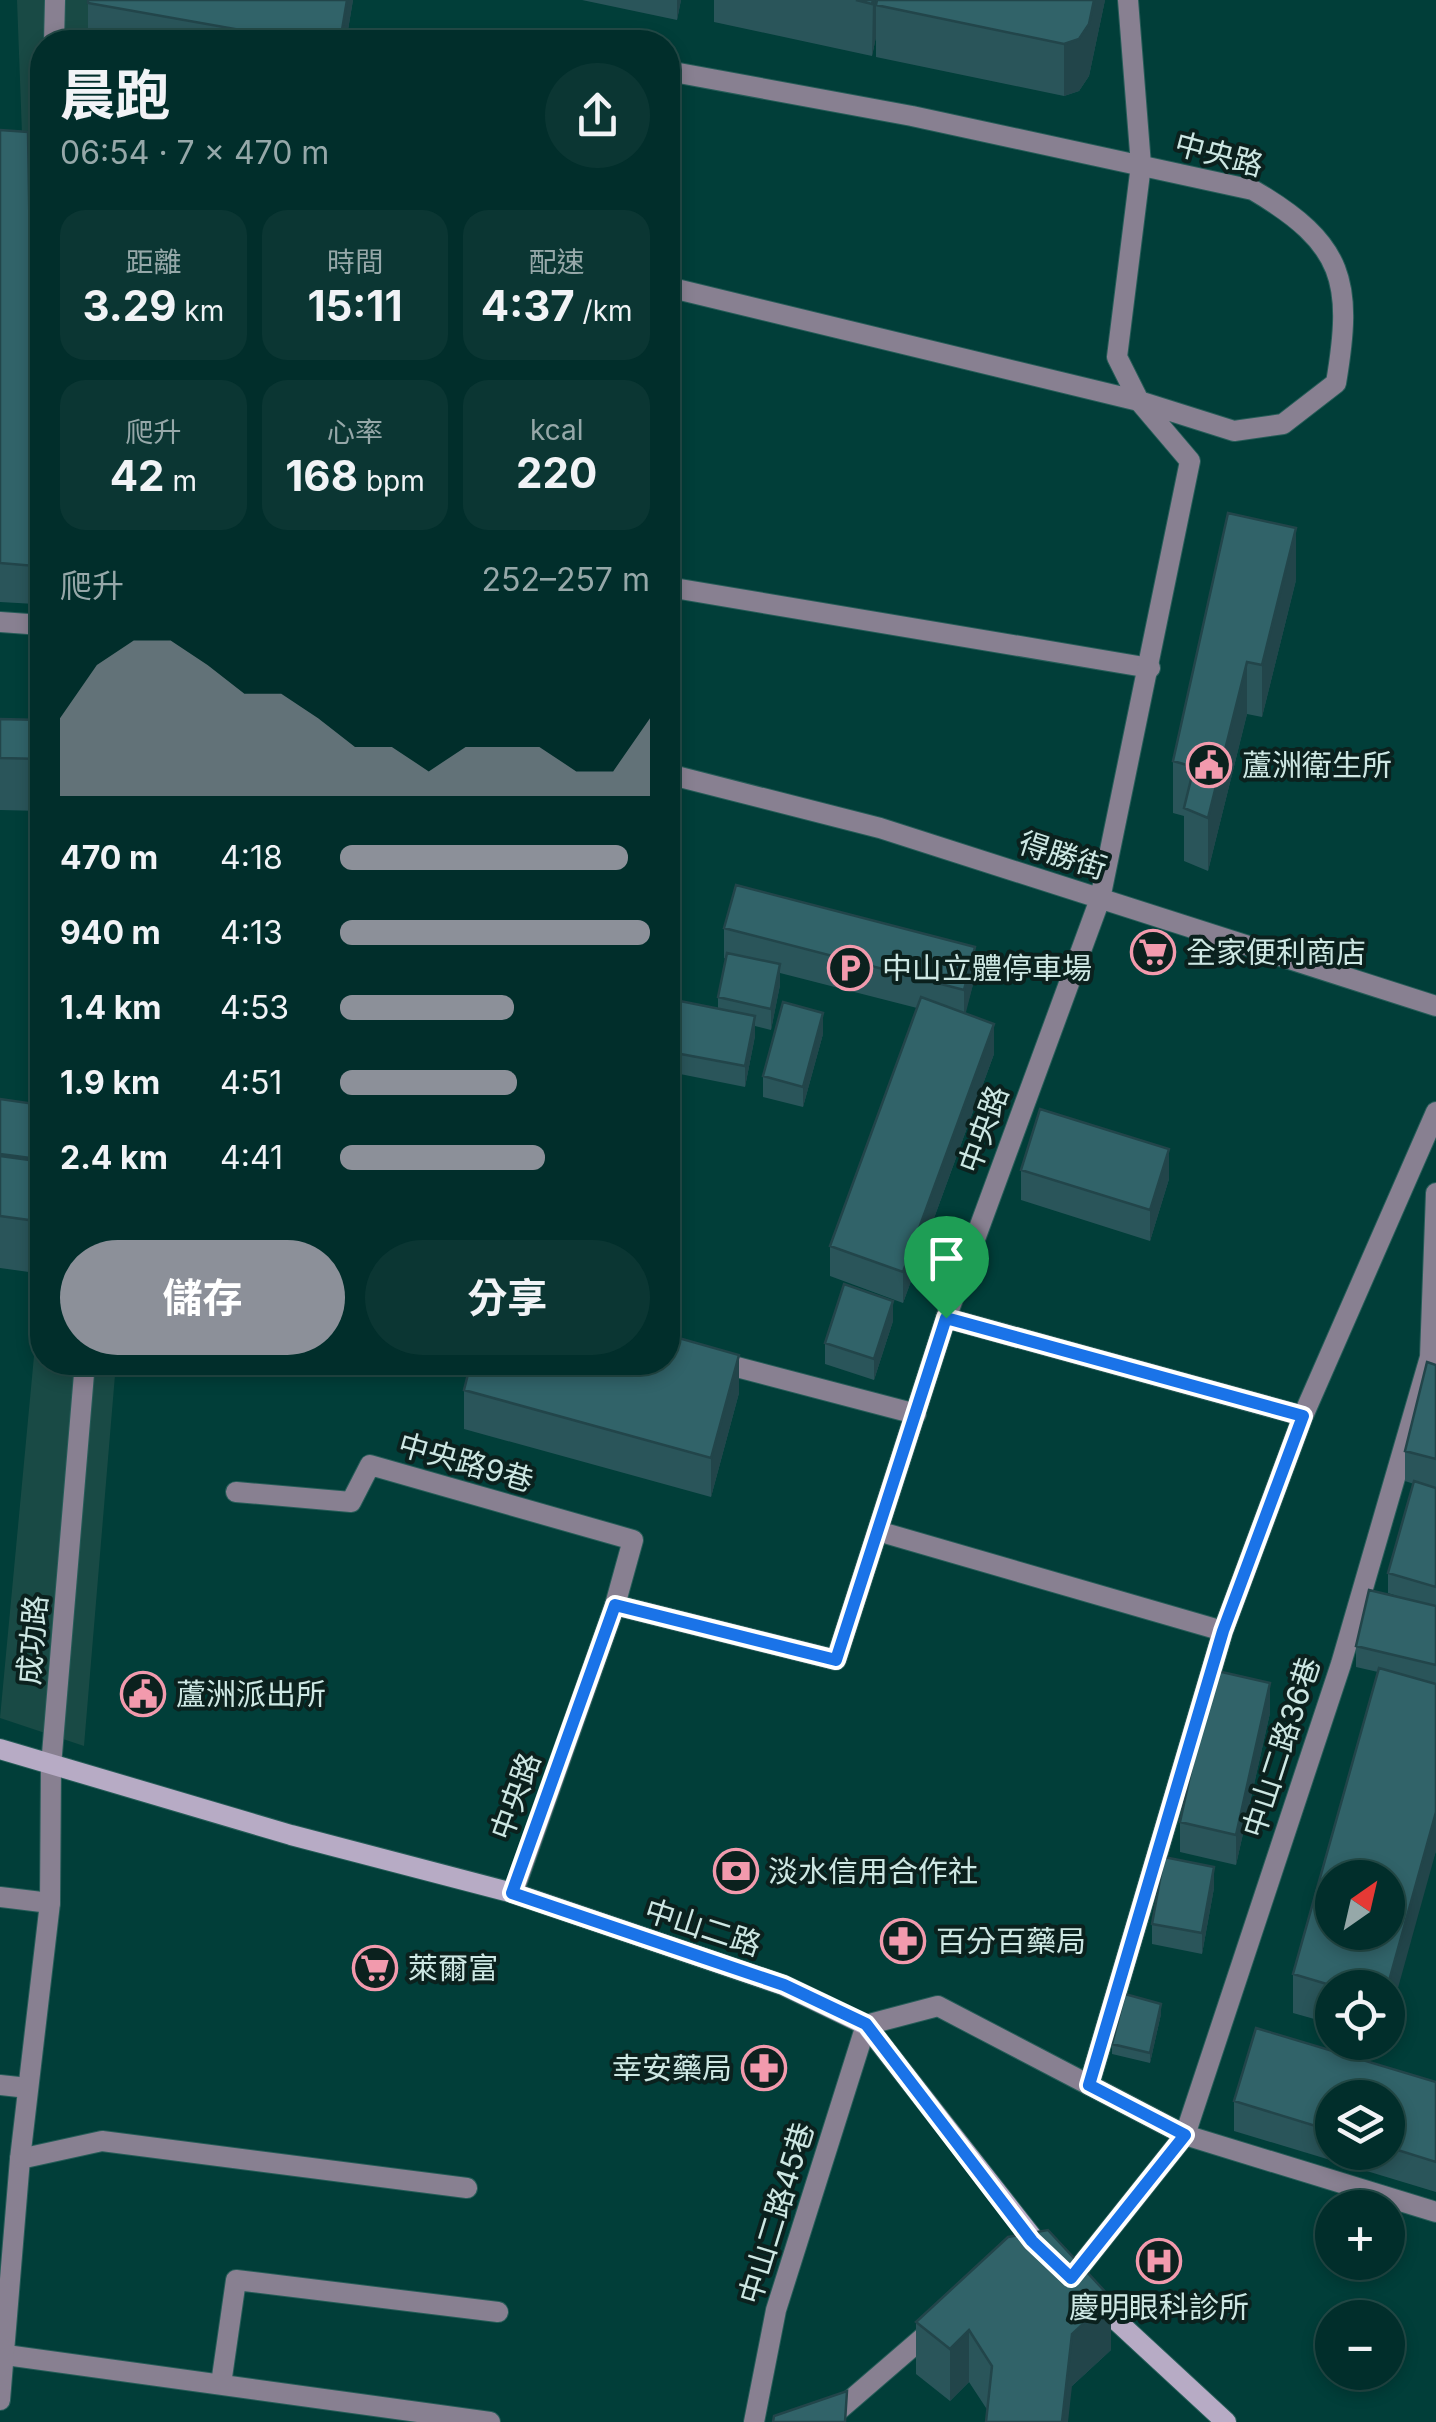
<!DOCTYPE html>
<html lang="zh-TW">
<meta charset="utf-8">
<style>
:root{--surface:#012e2b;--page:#0b3633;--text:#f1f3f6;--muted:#96a8a9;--line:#234a47;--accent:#8c9099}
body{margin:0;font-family:Inter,"Noto Sans TC",sans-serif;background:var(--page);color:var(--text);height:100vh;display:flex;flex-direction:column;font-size:38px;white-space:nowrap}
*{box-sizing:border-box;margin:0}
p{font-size:32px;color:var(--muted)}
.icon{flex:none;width:55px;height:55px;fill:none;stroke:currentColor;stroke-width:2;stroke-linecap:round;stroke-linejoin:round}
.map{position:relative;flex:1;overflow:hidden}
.details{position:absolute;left:30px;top:30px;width:650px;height:1345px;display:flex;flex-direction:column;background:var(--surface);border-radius:40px;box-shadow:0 5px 15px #0003,0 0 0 2px var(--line)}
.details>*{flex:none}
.needle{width:65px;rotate:34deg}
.fabs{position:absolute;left:1315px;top:1860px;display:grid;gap:20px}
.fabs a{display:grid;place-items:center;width:90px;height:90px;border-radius:50%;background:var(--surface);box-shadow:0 5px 15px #0003,0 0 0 2px var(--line);font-size:50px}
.pin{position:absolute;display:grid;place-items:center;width:85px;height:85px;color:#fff;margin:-102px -42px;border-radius:50% 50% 50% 0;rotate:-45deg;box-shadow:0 0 10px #0007}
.pin .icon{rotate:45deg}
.round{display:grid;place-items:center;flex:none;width:105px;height:105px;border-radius:52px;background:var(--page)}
.overview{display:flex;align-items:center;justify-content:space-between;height:170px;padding:0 30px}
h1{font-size:55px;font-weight:700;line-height:75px}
.metrics{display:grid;grid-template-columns:repeat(3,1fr);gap:15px;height:170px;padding:10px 30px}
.metrics div{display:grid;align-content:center;border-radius:25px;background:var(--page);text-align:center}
.metrics b{font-size:42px;font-weight:700}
.metrics small{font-size:28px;font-weight:400}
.metrics p{font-size:28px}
.chart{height:280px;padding:20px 30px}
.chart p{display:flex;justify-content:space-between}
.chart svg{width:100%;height:180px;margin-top:10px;fill:var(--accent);opacity:.7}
.primary-button{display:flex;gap:20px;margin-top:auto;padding:20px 30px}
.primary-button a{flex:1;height:115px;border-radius:60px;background:var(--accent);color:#fff;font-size:40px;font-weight:700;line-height:115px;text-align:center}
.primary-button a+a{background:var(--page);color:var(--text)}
ul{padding:0 30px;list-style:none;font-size:32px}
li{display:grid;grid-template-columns:160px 120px 1fr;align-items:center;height:75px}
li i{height:25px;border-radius:12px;background:var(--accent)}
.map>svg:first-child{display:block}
</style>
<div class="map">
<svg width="1436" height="2422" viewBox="0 0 1436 2422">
<rect width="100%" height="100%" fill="#013e39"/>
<path fill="#194a45" d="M17,0H96V42H42L40,615Z
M42,1271V1362L116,1363L84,1746L0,1718Z"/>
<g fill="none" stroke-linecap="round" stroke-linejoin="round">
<defs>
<path id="lane" d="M668,587L1150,668
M946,1318L1303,1416
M668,1349L916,1414
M236,1492L351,1502L370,1465L633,1540L615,1605
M881,1532L1223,1631
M0,1897L50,1903
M0,2085L28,2088
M1089,2085L1223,1631L1303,1416L1436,1112
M20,2159L102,2141L467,2188
M1071,2278L1185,2135L1341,1664L1430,1357L1436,1193
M6,2355L490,2422
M221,2384L236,2280L498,2312
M754,2422L776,2310L866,2025
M825,2422L934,2328"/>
<path id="street" d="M54,42L55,0
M447,42H512
M668,71L912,116L1253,190C1345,244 1353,282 1336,383L1283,424L1234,431L1139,401L668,287
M0,622L42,625
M668,774L880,828L1436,1006
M513,1893L615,1605L836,1660L946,1318L1100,899L1190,461L1139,401L1117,357L1141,165L1128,0
M866,2025L938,2006L1185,2135L1436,2212
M0,2400L20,2159L50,1903L51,1766L85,1362"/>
<path id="secondary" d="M0,1749L291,1835L513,1893L783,1985L866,2025L1043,2251
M1093,2299L1226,2422"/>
</defs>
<use href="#lane" stroke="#265c58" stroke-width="22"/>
<use href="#street" stroke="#265c58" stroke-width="22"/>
<use href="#secondary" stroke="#265c58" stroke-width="22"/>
<use href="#lane" stroke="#888091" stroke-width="20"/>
<use href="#street" stroke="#888091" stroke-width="20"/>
<use href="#secondary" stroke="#b7abc5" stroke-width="20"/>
</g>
<path fill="#2a555a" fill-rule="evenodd" d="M88,0H353L346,42H88Z
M582,0H681L677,20Z
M714,0H1105L1089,76L1079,91L1064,96L876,57V37L872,56L714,22Z
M0,130L35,566V604L0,602Z
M1296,580L1262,717L1247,714L1208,871L1184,861V816L1173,813V761Z
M0,719L42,720V811L0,810Z
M724,928L975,977L965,1013L994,1054L903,1303L830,1276V1246L917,1008L780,973V985L771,1030L755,1026V1036L745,1087L670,1072V1052L718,1008V997L726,959L724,958Z
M823,1034L803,1107L763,1097V1076Z
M0,1099L42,1105V1146L37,1180V1213L29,1272L0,1268Z
M1021,1170L1169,1179L1150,1241L1021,1200Z
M893,1321L874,1380L825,1364V1343Z
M1436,1365V1851L1388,1988H1332V2024L1293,2013V1974L1378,1672L1356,1667V1646L1406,1599L1388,1593V1573L1414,1484L1405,1481V1451Z
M464,1390L739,1393L711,1497L464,1429Z
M1270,1713L1236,1865L1180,1852V1822Z
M1214,1888L1202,1954L1152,1944V1924Z
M1161,2014L1150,2063L1112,2054V2044Z
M1436,2082V2192L1234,2131V2101ZM1332,2098H1388V2152H1332Z
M916,2322L1111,2350L1072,2386L988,2411L969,2382L950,2401L916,2374Z"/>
<path fill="#22454a" d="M347,0H353L346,42H340Z
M677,0H681L677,20Z
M873,0H884L876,5V37L872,56Z
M1094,0H1105L1089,76L1079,91L1064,96V44Z
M1296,528V580L1262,717V665Z
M1247,662V714L1208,871V818Z
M975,947V977L964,1020V990Z
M780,964V985L771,1030V1009Z
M823,1013V1034L803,1107V1087Z
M755,1016V1036L745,1087V1066Z
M994,1024V1054L903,1303V1272Z
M42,1125V1146L38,1180V1159Z
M1169,1149V1179L1150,1241V1210Z
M37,1161V1213L29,1272V1220Z
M893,1301V1321L874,1380V1359Z
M739,1355V1393L711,1497V1458Z
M1270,1683V1713L1236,1865V1835Z
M1436,1812V1851L1388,2024L1387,1988Z
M1214,1867V1888L1202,1954V1933Z
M1161,2004V2014L1150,2063V2053Z
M1111,2298V2350L1072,2386L1068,2422H1062L1072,2334Z
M969,2330V2382L950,2401V2349Z"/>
<path fill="#316369" stroke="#22454a" stroke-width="2.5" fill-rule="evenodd" d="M88,0H347L340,42H309L88,3Z
M856,0H873L872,4Z
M877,0H1094L1089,24L1079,39L1064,44L876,5Z
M0,130L28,132L35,566L0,563Z
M1228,513L1296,528L1262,665L1247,662L1208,818L1184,808L1194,767L1173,761Z
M0,719L42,720V759L0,758Z
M736,885L975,947L964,990L724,928Z
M727,953L780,964L771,1009L718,997Z
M921,997L994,1024L903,1272L830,1246Z
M680,1001L755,1016L745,1066L670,1052Z
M783,1002L823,1013L803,1087L763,1076Z
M0,1099L42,1105V1125L38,1159L0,1154Z
M1040,1109L1169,1149L1150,1210L1021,1170Z
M0,1156L37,1161L29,1220L0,1216Z
M844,1284L893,1301L874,1359L825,1343Z
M668,1335L739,1355L711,1458L464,1390L471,1362H668Z
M1427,1362L1436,1365V1459L1405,1451Z
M1414,1481L1436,1488V1587L1388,1573Z
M1369,1590L1436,1606V1665L1356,1646Z
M1379,1668L1436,1684V1812L1387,1988H1340L1293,1974ZM1332,1878H1388V1932H1332Z
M1213,1670L1270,1683L1236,1835L1180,1822Z
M1164,1857L1214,1867L1202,1933L1152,1924Z
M1125,1994L1161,2004L1150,2053L1112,2044Z
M1256,2028L1436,2082V2162L1388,2147V2098H1332V2131L1234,2101Z
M1048,2230L1111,2298L1072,2334L1062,2422H986L992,2366L969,2330L950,2349L916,2322L1008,2237Z
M847,2391L845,2422H773L774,2416Z"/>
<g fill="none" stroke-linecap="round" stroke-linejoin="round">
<defs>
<path id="route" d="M946,1318L1303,1416L1223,1631L1089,2085L1185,2135L1071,2278L1032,2241L866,2024L784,1985L512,1893L615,1605L836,1660Z"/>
</defs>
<use href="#route" stroke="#fff" stroke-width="20"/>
<use href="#route" stroke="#1a73e8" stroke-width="12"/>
</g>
<defs>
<symbol id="civic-ring" viewBox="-11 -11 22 22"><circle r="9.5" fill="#0b211e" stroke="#f29aad" stroke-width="1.5"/><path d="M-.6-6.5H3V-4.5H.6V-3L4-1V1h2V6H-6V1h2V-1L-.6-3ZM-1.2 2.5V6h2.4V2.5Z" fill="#f29aad"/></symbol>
<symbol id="supermarket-ring" viewBox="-11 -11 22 22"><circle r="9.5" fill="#0b211e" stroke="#f29aad" stroke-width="1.5"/><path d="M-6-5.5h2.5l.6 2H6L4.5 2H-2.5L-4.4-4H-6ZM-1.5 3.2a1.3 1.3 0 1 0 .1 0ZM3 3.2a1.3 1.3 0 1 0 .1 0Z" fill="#f29aad"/></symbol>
<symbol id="parking-ring" viewBox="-11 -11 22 22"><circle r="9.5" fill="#0b211e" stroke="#f29aad" stroke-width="1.5"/><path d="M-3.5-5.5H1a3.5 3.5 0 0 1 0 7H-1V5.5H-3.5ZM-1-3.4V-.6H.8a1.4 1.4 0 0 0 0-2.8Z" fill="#f29aad"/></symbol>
<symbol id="bank-ring" viewBox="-11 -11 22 22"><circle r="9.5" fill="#0b211e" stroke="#f29aad" stroke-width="1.5"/><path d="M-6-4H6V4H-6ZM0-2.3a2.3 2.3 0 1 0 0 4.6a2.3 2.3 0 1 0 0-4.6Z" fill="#f29aad"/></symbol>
<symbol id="pharmacy-ring" viewBox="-11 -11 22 22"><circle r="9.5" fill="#0b211e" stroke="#f29aad" stroke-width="1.5"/><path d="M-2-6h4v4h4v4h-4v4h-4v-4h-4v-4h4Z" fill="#f29aad"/></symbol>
<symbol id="hospital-ring" viewBox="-11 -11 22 22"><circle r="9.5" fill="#0b211e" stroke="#f29aad" stroke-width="1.5"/><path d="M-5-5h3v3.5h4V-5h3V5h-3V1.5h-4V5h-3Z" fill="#f29aad"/></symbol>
</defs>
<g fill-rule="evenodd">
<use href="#civic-ring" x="1184" y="740" width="50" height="50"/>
<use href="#supermarket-ring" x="1128" y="927" width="50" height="50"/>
<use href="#parking-ring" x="825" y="943" width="50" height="50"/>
<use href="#civic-ring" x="118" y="1669" width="50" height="50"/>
<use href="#bank-ring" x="711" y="1846" width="50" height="50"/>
<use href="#pharmacy-ring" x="878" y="1916" width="50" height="50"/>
<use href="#supermarket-ring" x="350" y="1943" width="50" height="50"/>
<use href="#pharmacy-ring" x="739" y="2043" width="50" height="50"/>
<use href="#hospital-ring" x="1134" y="2236" width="50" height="50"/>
</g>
<g text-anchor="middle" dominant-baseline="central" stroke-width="8" stroke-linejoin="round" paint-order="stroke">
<g font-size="30" fill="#cde7e3" stroke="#0b211e">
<text transform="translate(1219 154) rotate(15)">中央路</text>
<text transform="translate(1063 855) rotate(18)">得勝街</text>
<text transform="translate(983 1129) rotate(-70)">中央路</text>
<text transform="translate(466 1462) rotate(16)">中央路9巷</text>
<text transform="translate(32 1640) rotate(-85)">成功路</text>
<text transform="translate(1281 1747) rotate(-72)">中山二路36巷</text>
<text transform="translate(515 1796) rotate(-70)">中央路</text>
<text transform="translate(703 1927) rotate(18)">中山二路</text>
<text transform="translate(776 2213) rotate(-73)">中山二路45巷</text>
</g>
<g font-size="30" fill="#cde7e3" stroke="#0b211e" text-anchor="start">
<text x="1242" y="765">蘆洲衛生所</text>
<text x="1186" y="952">全家便利商店</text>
<text x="882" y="968">中山立體停車場</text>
<text x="176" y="1694">蘆洲派出所</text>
<text x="768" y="1871">淡水信用合作社</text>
<text x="936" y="1941">百分百藥局</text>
<text x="408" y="1968">萊爾富</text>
<text x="732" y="2068" text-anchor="end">幸安藥局</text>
<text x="1159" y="2307" text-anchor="middle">慶明眼科診所</text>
</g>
</g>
</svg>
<div class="fabs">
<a><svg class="needle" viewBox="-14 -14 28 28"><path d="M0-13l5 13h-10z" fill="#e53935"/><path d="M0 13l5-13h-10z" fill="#96a8a9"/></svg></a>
<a><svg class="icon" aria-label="locate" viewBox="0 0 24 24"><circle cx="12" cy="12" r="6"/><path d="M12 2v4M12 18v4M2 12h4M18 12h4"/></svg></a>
<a><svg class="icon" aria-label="layers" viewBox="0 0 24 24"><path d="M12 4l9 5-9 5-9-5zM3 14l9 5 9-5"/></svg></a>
<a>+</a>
<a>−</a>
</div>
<div class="pin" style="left:946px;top:1318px;background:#1e9e55"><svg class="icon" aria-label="arrive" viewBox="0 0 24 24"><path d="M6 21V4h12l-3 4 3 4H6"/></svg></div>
<section class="details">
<div class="overview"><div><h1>晨跑</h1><p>06:54 · 7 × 470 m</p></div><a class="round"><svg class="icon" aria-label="share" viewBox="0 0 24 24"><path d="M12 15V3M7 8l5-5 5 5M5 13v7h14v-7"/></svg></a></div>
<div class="metrics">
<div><p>距離</p><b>3.29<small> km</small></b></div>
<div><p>時間</p><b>15:11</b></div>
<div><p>配速</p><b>4:37<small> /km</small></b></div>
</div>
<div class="metrics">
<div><p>爬升</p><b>42<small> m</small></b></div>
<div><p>心率</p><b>168<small> bpm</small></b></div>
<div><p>kcal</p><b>220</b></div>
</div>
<div class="chart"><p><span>爬升</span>252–257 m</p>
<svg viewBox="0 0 160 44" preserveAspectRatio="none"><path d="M0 44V25L10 12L20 6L30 6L40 12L50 19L60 19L70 25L80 32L90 32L100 38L110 32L120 32L130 32L140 38L150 38L160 25V44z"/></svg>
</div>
<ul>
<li><b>470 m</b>4:18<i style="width:93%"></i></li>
<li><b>940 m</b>4:13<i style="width:100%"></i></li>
<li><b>1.4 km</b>4:53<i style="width:56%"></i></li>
<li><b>1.9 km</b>4:51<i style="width:57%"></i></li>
<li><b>2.4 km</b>4:41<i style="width:66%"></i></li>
</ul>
<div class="primary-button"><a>儲存</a><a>分享</a></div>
</section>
</div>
